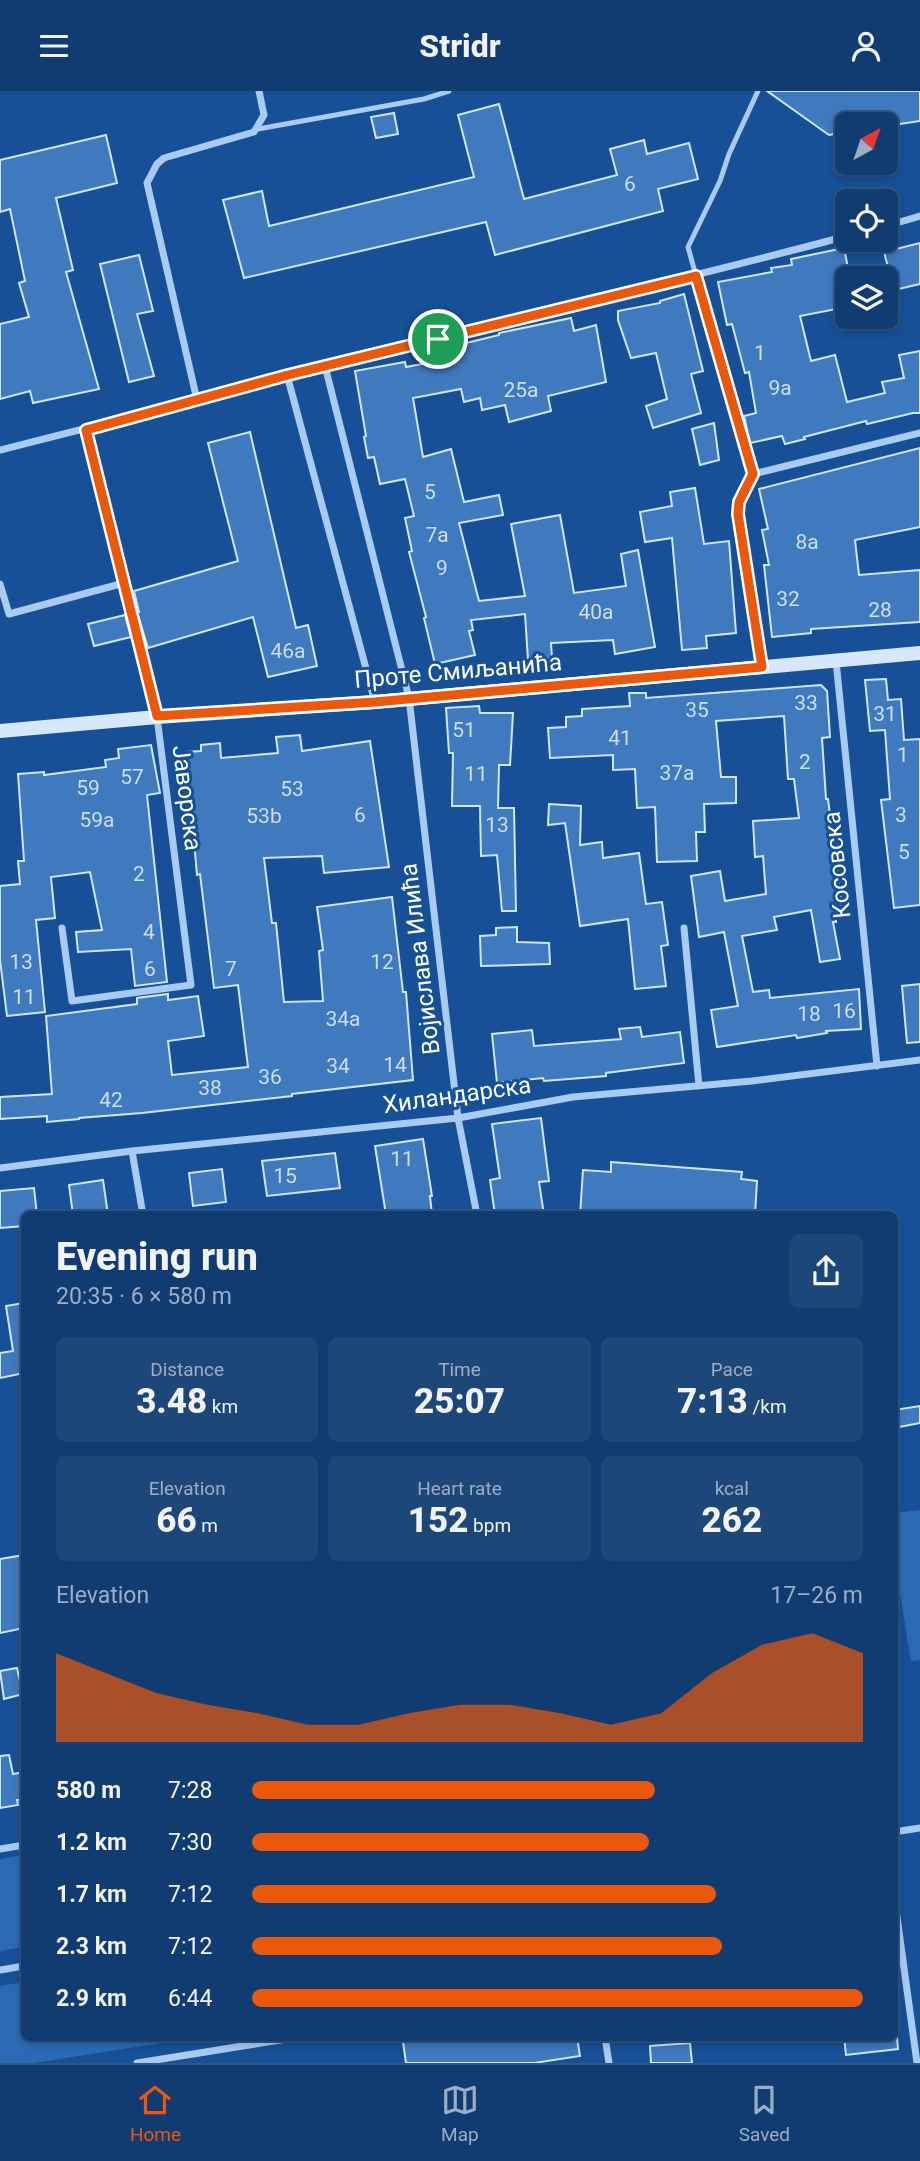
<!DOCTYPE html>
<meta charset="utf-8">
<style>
:root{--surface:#113c71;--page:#1e4779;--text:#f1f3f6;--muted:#9cadc3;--line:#305684;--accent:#ea580c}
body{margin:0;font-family:Roboto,sans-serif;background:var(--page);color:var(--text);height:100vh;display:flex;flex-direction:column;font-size:26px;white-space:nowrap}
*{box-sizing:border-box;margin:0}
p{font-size:23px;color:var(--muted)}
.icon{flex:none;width:38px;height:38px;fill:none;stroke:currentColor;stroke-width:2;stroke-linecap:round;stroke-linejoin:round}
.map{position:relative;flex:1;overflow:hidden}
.panel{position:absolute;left:21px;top:1120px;width:877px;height:830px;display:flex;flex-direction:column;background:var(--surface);border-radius:10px;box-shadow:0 4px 10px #0003,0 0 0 2px var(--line)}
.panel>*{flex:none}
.needle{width:46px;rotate:40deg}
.buttons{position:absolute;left:835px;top:21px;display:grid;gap:14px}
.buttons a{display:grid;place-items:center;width:63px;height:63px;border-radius:10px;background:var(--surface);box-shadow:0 4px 10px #0003,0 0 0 2px var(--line);font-size:35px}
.pin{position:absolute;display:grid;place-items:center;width:60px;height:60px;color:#fff;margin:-30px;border:4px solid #fff;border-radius:50%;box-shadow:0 2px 7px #0007}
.round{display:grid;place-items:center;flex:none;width:74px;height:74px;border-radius:10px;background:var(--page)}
.headline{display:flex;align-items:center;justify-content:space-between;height:119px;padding:0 35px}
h1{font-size:38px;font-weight:800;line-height:52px}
.metrics{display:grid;grid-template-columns:repeat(3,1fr);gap:10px;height:119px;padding:7px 35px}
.metrics div{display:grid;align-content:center;border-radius:10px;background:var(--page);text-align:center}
.metrics b{font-size:35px;font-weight:800}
.metrics small{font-size:19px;font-weight:400}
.metrics p{font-size:19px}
.chart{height:196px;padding:14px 35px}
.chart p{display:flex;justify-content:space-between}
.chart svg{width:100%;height:126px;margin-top:7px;fill:var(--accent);opacity:.7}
ul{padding:0 35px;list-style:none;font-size:23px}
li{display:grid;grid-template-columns:112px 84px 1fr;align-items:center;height:52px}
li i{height:18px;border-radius:9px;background:var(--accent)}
header{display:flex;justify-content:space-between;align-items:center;height:91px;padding:0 35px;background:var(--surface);font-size:32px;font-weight:800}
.tabs{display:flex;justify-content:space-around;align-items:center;height:98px;border-top:2px solid var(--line);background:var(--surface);font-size:19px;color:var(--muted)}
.tabs a{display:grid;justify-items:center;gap:4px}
.tabs .current{color:var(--accent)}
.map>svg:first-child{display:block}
</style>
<header><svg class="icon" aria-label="menu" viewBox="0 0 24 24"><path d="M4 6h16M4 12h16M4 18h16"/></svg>Stridr<svg class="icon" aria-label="person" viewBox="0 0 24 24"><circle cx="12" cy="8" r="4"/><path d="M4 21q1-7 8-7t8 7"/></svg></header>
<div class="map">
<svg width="920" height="1972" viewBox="0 0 920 1972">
<rect width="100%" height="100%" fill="#175097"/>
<path fill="#2a6ab5" d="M920,1419V1569L911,1570L894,1466V1422Z
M24,1764V1856L0,1860V1768Z
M24,1891V1946H200L34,1972H0V1895Z"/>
<path fill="#3f79be" stroke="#d0e5fc" stroke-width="2" d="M767,0H920V30L886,35V33H847V41L829,44Z
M499,13L524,108L617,84L610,58L644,49L647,63L689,52L698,88L658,98L663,120L495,164L486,131L244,187L223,109L262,100L269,135L474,86L458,24Z
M394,22L398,43L376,47L371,26Z
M106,44L117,92L56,107L73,179L66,181L99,298L33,312L30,300L0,308V233L29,226L19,192L25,190L10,118L0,121V69Z
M920,152V193L886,201V181L889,180L884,161Z
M844,157L850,187H847V216L800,225L811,270L835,264L847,311L885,302L882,291L904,287L899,264L920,260V322H913L867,333L866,330L804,346L805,348L785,353L782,345L750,352L744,325L756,322L749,281L745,282L732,233L727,234L718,191L772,181L771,177L792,174L791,168Z
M139,164L153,220L137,223L154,285L129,291L100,173Z
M684,203L703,280L691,283L701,322L653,337L646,315L667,308L656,262L631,267L618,229V220L660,212V210Z
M571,227L574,240L596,234L606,291L548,305L551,320L509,331L505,314L482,319L480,307L464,311L461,298L413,307L423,366L451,358L464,411L499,404L503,424L459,432L479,510L525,505L511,433L560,424L574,502L626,495L621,463L638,459L655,556L615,563L613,549L551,552L552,567L528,569L525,523L471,529L473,539L469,540L475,564L435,573L424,527L426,526L409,461L412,460L405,427L414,425L405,388L380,393L374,366L368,367L364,346L366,345L355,280L405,271L406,276L453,267L450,256L499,244V242Z
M714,332L719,369L700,374L692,338Z
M250,341L296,537L308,534L317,575L268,586L253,526L148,557L137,521H139L134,500L238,470L208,352Z
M920,357V436L855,449L859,484L920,479V531L811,538V542L772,546L764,474H769L762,439L768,438L759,398Z
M695,397L704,453L729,450L736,542L706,545L707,557L682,559L672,447L645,451L640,421L672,415L670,401Z
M125,524L131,546L94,555L88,533Z
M886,588L888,609L901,608L904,649L920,648V814L894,817L881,709L890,708L885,639L870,640L865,589Z
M821,594L827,600L830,646L822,647L826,708H828L842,817L835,818L836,831H833L840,868L820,871L811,819L774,826L777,839L742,845L753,901L769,899L770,907L859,898L861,938L826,940L827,942L797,947L796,944L717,956L711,919L738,915L724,841L699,846L691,785L720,780L725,810L766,803L763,765L755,766L753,730L799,727L794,688H788L784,625L716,630L721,686H736V712L704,713L705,741H696L697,770L657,771L655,716L637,717L635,678L613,679V664L550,667L548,637L566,636V626L582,625V618L630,615L629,602H646V607Z
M479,615L480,622H513L510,674H499L498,717H514L516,820H502L497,764L481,765L480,715H452L453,662H449L446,617Z
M300,644L302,660L370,650L389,776L324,782L322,765L264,767L272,832H276L284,911L323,910L319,860L323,859L317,816L392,806L403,901H406L413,989L292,1003V1005L142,1022L79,1027V1028L47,1031V1025L0,1028V1006L52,1003L46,925L137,913V907L168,903V909L198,905L204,945L168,950L172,984L248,976L238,894L214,897L200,783L197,784L186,661L201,660V654L220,652L221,667L278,662L276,646Z
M151,654L160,702L147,704L167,891L135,895L131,858L78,861L76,841L102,839L90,781L51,786L55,827L36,829L45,921L7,925L0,869V795L20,793L18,770H24L18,683L44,681V684L106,676L105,669L119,667L118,658Z
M549,713L581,715L580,754L602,751L603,767L639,762L646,813L662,811L668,854L661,855L666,895L635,898L628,828L580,835L565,732L548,734Z
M517,836V851L549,852L550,873L481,875L480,845L496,844V837Z
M920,893V951L907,952L902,895Z
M640,936L642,946L680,941L684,972L606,982V985L544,990L543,987L497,992L492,943L532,939L534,955L621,948L619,938Z
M541,1027L549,1090L539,1091L544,1124H495L490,1089L500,1087L492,1033Z
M423,1048L432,1105H430L432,1124H386L375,1055Z
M335,1062L340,1097L267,1105L262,1070Z
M611,1071L742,1081L741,1088L757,1090L755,1124H580L583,1079L611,1081Z
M222,1078L226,1111L193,1115L189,1082Z
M103,1089L108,1124H73L69,1094Z
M34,1097L37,1124H24V1135L0,1137V1100Z
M24,1212V1282L0,1287V1262L13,1260L6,1215Z
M920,1315V1332L894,1337V1319Z
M24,1464V1537L0,1542V1468Z
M17,1577L23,1603L4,1608L0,1580Z
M9,1664L13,1683L24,1681V1709H17L18,1714L0,1717V1665Z
M439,1946H577L580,1965L534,1972H406L403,1951Z
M844,1946H897L898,1958L846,1964Z
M690,1952L692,1972H651L650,1955Z"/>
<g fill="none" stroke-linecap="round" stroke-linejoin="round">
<path stroke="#a9caf1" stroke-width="5" d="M258,38L424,8L449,0
M696,185L688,156L720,90L729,63L758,0"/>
<path stroke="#a9caf1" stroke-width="7" d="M886,135L920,125
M696,185L753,383L739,411L738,423L762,576
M325,275L409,607L458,1027L477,1124
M287,284L375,611
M197,309C412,250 631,203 847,145
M0,359L197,309L147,92L157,73L164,67L254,41L264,24L259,0
M753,383L920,342
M0,493L9,523L124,492
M836,570L877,975
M62,837L72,910L191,894L157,626L86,339
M684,837L699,995
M132,1060L143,1124
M0,1077L132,1060L458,1027L573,1006L752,990L920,969
M894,1741L920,1737
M0,1758L24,1754
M894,1804L917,1972
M0,1879L24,1875
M605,1946L609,1972
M137,1972L299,1946"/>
<path stroke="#d7e8fc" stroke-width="14" d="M0,640L157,626L375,611L920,562"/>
</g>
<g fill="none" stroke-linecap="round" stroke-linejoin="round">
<defs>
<path id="route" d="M696,185L753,383L739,411L738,423L762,576L375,611L157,625L86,339L288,284Z"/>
</defs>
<use href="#route" stroke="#fff" stroke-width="14"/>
<use href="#route" stroke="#ea580c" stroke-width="9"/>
</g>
<g text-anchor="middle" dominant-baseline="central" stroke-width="6" stroke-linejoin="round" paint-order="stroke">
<g font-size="21" fill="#cfdeef">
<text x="630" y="93">6</text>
<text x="760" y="262">1</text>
<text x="780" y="297">9a</text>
<text x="521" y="299">25a</text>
<text x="430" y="401">5</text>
<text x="437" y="444">7a</text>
<text x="807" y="451">8a</text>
<text x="442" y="477">9</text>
<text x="788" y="508">32</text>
<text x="880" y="519">28</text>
<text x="596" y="521">40a</text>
<text x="288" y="560">46a</text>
<text x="806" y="612">33</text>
<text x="697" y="619">35</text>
<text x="885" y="623">31</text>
<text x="464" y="639">51</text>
<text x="620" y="647">41</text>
<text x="903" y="664">1</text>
<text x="805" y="671">2</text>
<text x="677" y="682">37a</text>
<text x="476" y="683">11</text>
<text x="132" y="686">57</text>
<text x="88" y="697">59</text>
<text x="292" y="698">53</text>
<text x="360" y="724">6</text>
<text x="901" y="724">3</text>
<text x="264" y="725">53b</text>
<text x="97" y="729">59a</text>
<text x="497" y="734">13</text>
<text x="904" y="761">5</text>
<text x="139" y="783">2</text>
<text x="149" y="841">4</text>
<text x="21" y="871">13</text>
<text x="382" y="871">12</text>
<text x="150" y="878">6</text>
<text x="231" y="878">7</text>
<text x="24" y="906">11</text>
<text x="844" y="920">16</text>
<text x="809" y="923">18</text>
<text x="343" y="928">34a</text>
<text x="395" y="974">14</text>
<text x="338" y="975">34</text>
<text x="270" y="986">36</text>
<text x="210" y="997">38</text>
<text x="111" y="1009">42</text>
<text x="402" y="1068">11</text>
<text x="285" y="1085">15</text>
</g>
<g font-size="24" fill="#fff" stroke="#175097">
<text transform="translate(458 580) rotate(-5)">Проте Смиљанића</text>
<text transform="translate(187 707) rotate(83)">Јаворска</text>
<text transform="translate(837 774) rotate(-96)">Косовска</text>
<text transform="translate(420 868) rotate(-97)">Војислава Илића</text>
<text transform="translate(457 1004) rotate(-8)">Хиландарска</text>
</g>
</g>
</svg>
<div class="buttons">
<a><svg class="needle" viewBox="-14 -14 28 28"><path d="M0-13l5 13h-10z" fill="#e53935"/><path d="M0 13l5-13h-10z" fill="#9cadc3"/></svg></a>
<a><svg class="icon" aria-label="locate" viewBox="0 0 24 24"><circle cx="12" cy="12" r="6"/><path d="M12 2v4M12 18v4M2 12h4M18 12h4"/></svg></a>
<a><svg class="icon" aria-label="layers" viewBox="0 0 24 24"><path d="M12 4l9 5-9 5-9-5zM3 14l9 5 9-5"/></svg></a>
</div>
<div class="pin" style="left:438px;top:248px;background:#1e9e55"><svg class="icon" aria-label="arrive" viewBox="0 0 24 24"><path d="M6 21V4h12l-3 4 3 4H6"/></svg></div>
<section class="panel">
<div class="headline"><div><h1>Evening run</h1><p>20:35 · 6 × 580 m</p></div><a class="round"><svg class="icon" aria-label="share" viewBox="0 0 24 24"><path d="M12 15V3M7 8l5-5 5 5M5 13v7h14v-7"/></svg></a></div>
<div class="metrics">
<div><p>Distance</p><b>3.48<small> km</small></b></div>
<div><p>Time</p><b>25:07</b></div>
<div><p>Pace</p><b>7:13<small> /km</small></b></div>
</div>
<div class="metrics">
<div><p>Elevation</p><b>66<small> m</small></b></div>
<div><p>Heart rate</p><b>152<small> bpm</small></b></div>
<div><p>kcal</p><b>262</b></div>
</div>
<div class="chart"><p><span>Elevation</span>17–26 m</p>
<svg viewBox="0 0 160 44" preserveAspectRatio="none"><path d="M0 44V13L10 20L20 27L30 31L40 34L50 38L60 38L70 34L80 31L90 31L100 34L110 38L120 34L130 20L140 10L150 6L160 13V44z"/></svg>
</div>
<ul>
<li><b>580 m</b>7:28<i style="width:66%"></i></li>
<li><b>1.2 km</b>7:30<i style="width:65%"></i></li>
<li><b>1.7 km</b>7:12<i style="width:76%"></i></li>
<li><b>2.3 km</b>7:12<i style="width:77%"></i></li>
<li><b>2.9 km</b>6:44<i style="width:100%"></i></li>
</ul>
</section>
</div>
<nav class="tabs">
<a class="current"><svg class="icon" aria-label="home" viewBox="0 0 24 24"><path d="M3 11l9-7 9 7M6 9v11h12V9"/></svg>Home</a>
<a><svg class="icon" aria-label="map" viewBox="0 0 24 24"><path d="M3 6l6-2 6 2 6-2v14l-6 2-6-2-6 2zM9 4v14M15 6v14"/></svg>Map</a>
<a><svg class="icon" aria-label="saved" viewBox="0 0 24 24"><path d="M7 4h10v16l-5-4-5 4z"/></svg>Saved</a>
</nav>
